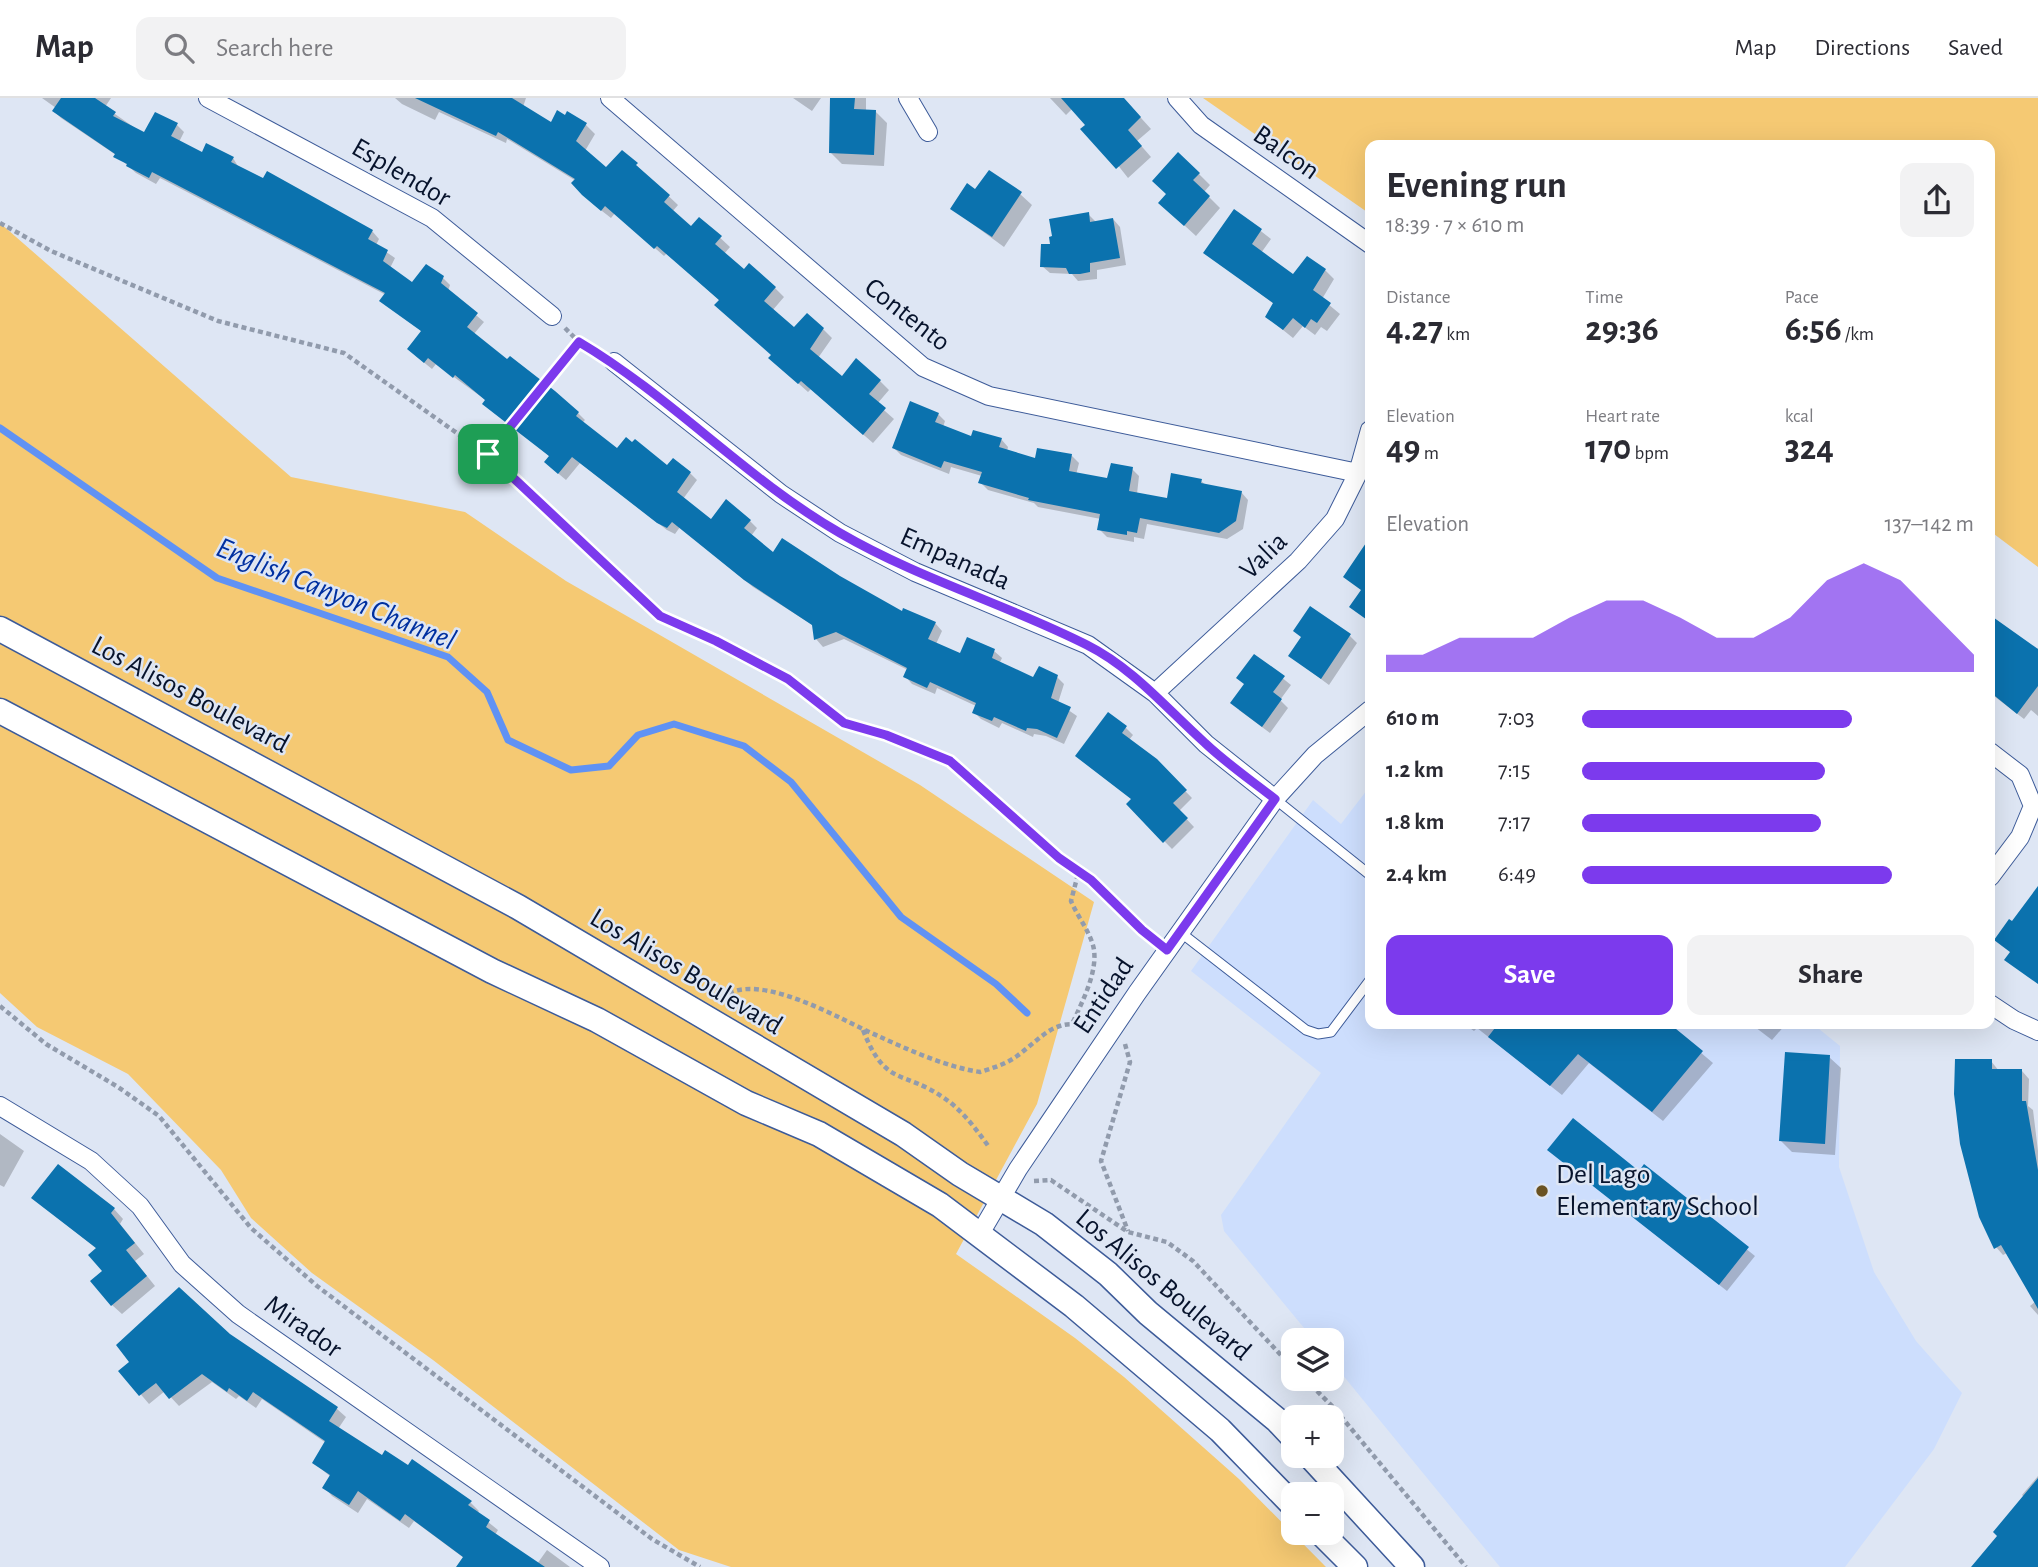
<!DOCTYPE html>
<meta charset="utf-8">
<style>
:root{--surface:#fff;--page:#f2f2f3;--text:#2b2b33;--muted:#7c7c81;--line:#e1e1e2;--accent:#7c3aed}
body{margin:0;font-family:"Alegreya Sans",sans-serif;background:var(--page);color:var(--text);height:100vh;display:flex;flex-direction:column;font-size:26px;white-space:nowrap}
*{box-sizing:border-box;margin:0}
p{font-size:23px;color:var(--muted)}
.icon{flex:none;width:38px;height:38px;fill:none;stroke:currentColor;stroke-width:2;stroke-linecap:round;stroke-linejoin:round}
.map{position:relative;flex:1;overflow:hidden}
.drawer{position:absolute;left:1365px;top:42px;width:630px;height:889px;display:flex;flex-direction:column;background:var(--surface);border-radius:14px;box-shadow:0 7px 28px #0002}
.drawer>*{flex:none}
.tools{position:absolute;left:1281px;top:1230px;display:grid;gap:14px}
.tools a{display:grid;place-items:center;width:63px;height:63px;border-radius:14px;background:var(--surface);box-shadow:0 7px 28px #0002;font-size:35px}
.pin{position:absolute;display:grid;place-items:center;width:60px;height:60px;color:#fff;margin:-30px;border-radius:14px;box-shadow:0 4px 10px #0006}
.round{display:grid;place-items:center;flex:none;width:74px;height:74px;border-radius:14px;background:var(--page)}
.overview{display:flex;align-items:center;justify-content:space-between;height:119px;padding:0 21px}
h1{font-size:38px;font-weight:700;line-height:52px}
.stats{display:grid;grid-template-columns:repeat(3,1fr);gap:10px;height:119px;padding:7px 21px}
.stats div{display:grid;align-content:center}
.stats b{font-size:35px;font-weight:700}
.stats small{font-size:19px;font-weight:400}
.stats p{font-size:19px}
.chart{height:196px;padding:14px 21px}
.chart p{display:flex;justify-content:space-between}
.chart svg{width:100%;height:126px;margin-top:7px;fill:var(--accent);opacity:.7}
.cta{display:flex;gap:14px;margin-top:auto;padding:14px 21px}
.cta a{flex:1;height:80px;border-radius:14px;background:var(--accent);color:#fff;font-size:28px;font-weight:700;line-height:80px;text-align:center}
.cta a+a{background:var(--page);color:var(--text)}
ul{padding:0 21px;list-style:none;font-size:23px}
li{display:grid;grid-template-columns:112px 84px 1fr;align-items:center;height:52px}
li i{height:18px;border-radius:9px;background:var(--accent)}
header{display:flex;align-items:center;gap:42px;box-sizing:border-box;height:98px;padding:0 35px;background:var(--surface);border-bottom:2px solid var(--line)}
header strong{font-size:33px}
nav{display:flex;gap:38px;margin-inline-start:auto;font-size:24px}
.search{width:490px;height:63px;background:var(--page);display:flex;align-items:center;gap:18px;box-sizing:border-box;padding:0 24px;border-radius:14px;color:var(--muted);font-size:26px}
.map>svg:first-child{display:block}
</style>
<header>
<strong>Map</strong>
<div class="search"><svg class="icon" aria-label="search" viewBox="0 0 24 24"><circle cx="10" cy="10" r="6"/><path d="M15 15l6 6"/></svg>Search here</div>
<nav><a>Map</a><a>Directions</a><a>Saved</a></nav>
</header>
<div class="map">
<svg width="2038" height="1469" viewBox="0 0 2038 1469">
<rect width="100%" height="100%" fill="#dee6f4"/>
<path fill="#cddefd" d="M1370,688V926H1813L1840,948L1839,1069L1874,1174L1916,1243L1962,1295L1934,1351L1845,1469H1500L1332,1264V1242H1314L1224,1133L1221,1117L1321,975L1191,873L1313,702L1341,726Z"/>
<path fill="#f5c973" d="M1203,0H2038V469L1990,433V47H1370V116Z
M0,125L291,379L465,414L566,483L920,687L1094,804L1037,1006L956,1156L1075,1240L1124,1279L1239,1381L1326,1469H731L679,1452L433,1262L312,1175L251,1120L221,1072L128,976L37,929L0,895Z"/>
<path fill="#0003" d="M42,0H111L105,9L145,37L177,27L184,34L179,44L203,56L233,60L239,70L372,133L379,141L376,147L395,160L390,170L412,186L442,179L450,187L448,193L484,224L473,237L578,315L585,322L582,325L617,353L690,375L697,382L683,401L711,423H750L757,430L751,438L774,456L839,480L903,515L935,525L942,533L936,546L961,558L994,553L1002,560L999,566L1034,581L1057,579L1064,586L1058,605L1077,618L1064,646L1046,638L1034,636L1033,639L1002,625L999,630L981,621L974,614L976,608L937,590L935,596L912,586L905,578L908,572L844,541L823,549L816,541L814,528L753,489L680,429L675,436L667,432L580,365L566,382L553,371L550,359L487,303L436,266L432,271L416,258L422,234L386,197L160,80L156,86L136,75L116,57L61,20L54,13L56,10Z
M395,0H526L523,9L551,26L568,15L586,27L595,36L585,53L606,71L622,54L678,107L672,114L691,131L700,121L730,149L724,156L744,174L775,190L784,199L772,213L794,232L823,231L832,240L818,260L842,280L880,283L889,292L877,306L894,321L873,345L811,291L808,294L780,269L773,257L720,203L667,155L664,158L615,115L611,120L593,106L576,83L507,41L506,45L439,14L435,22L402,6Z
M793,0H821L812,13Z
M832,0H866V13H875L887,25L884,68L842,66L830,54Z
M1050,0H1123L1151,31L1137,43L1151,59L1128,80L1073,10L1066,17Z
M1199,76L1210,87L1204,94L1220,110L1196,138L1172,116L1168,97Z
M976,94L1020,96L1032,107L1004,149L952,111Z
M1235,113L1271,141L1261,155L1293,178L1325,172L1334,181L1322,201L1340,216L1327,233L1321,229L1315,237L1303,228L1293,240L1267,219L1274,206L1206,155Z
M1088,116L1096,124L1113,121L1120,129L1126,167L1097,172V181L1078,183L1072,176L1050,175L1042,168L1052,148Z
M938,316L945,323L943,329L972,341H1001L1008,349L1007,353L1037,362L1071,357L1079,365L1076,377L1108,382L1132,371L1139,378L1137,396L1168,402L1201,383L1207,388L1241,394L1248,402L1243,431L1227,441L1147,426L1144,441L1134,439V444L1107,439L1099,431L1101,421L1038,409L1034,405L988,392L980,384L982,378L951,369L949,376L901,357L894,350Z
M1990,518L2036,552L2038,550V618L2031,612L2024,621L1990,595Z
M1350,538L1357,545L1329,587L1290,558Z
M1255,558L1291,587L1280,602L1288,610L1270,635L1239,612Z
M1125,629L1133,637L1129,642L1156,663L1192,700L1179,713L1194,729L1172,751L1128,706L1132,701L1085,665Z
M1464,926H1667L1713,965L1663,1023L1589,965L1562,997L1477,930L1474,933Z
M1751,926H1786L1772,942Z
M1829,959L1841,970L1835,1057L1792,1054L1780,1042Z
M1991,963L1999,973H2022L2029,981L2028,1008L2033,1012L2038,1053V1217L2030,1208L2036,1203L2007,1155L2003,1157L1996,1149Z
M0,1036L24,1053L4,1089L0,1087Z
M1557,1059L1639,1075L1644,1069L1755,1158L1727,1193Z
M33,1100L114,1111L123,1121L120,1126L144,1156L135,1163L155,1188L122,1216L112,1207L97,1151Z
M229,1238L337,1311L346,1319L338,1331L382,1360L470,1404L479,1413L477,1415L498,1432L495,1437L537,1466L547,1452L570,1469H458L464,1460L414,1423L409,1430L367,1401L358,1415L332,1398L324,1389L331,1379L314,1365L326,1345L262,1301L256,1310L239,1298L236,1301L212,1284L179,1308L165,1293L149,1306L121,1273Z
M2038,1378V1469H1974L1999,1438L2024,1399L2022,1397Z"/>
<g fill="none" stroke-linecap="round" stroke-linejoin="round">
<path stroke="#6092f4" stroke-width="7" d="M0,330L217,480L448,559L487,594L508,642L571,672L609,668L638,637L674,626L744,648L791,684L901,819L996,886L1027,915"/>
</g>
<path fill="#0b72ae" d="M61,0H95L116,14L113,18L144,34L155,14L178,25L171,38L202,54L206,45L234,59L231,64L263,80L267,73L373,132L368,141L388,152L383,163L412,184L426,166L444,178L441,185L478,215L467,229L507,261L510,258L555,293L579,314L576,318L617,350L626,339L632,344L635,341L667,367L673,360L691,374L677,394L711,421L726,401L751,422L744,430L773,454L782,440L840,478L902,513L903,510L936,524L928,541L960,555L967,539L995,551L992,560L1033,579L1039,568L1058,577L1051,600L1071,609L1057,640L1037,631L1027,630L1026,633L994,619L992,623L972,615L976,605L930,584L927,590L903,579L907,570L836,534L814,542L812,527L744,482L672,424L667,430L657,425L572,359L558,376L544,364L549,358L482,306L485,302L455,277L453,280L428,260L424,265L407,251L421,233L379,203L385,195L152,74L149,80L126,68L127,66L113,59L115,56L52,13Z
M415,0H512L551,24L557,12L565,17L567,13L587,25L576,43L606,69L622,52L638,65L636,67L670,97L664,104L691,128L699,119L722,138L715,146L744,171L749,165L776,189L764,203L794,229L807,215L824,230L810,251L842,278L856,260L881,282L869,296L886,310L863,337L801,283L798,286L768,260L771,257L714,207L719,202L657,148L654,151L605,108L601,113L582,97L571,85L575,81L498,34L496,38Z
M830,0H855L854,11L876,12L874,57L829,55Z
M1061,0H1124L1141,19L1128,32L1142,48L1116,71L1080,31L1085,27Z
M1178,54L1200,75L1193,82L1210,98L1184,128L1158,105L1166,96L1152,83Z
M989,72L1022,94L992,139L950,111L967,85L975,91Z
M1234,111L1262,131L1252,146L1293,176L1307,158L1326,171L1313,192L1331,205L1317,225L1311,221L1305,230L1293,220L1283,232L1265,219L1273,205L1203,155Z
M1089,114L1090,124L1113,120L1120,160L1090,165V174L1080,176H1069L1066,170L1040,169L1041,146H1050L1049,139L1052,138L1049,121Z
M910,303L939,315L935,324L971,338L973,332L1002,340L999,349L1035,360L1037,350L1072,356L1069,373L1107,380L1111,365L1133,369L1129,393L1167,400L1171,375L1202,381L1201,385L1242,393L1236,423L1219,435L1140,420L1137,435L1127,433V437L1097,432L1100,416L1028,402L1029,400L978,385L982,374L944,363L941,370L892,350Z
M1370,439V524L1349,509L1361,492L1343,479Z
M1310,508L1351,536L1321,581L1288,558L1301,539L1293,533Z
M1990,517L2038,551V588L2017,616L1990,594Z
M1254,556L1285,578L1273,594L1282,601L1262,629L1230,605L1244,586L1236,580Z
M1108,614L1127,628L1122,635L1157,661L1187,692L1173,705L1188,720L1163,745L1126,706L1131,701L1075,658Z
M2038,788V886L2004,862L2010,854L1994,842L2009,821L2012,823Z
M1498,926H1670L1703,953L1652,1014L1578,956L1550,988L1488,939Z
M1785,954L1830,957L1825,1046L1779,1043Z
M1955,961H1992V971H2022V1003H2026L2038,1072V1211L2001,1147L1994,1151L1979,1119L1960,1046L1954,996Z
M1573,1020L1639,1073L1644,1066L1749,1149L1719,1187L1547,1052Z
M58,1066L115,1110L111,1115L135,1145L126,1152L147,1178L111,1208L90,1183L102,1173L88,1157L96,1150L31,1100Z
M179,1189L230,1236L338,1309L329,1323L382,1357L385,1352L408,1367L412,1361L472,1403L468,1407L490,1422L486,1429L545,1469H456L463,1459L405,1416L400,1423L358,1393L349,1407L322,1390L330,1377L312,1365L325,1343L253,1294L247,1303L229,1290L227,1294L202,1276L169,1301L156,1285L139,1298L118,1273L129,1264L116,1247Z
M2038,1380V1469H1971L1997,1438L1993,1434Z"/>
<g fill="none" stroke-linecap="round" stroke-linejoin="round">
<defs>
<path id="lane" d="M1275,701L1370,777
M1180,834L1306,932L1318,936L1331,934L1370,882"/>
<path id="street" d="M208,0L432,120L552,218
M610,0L923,269L989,298L1358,375
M908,0L928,34
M1177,0L1201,27L1370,146
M614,264L781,396L840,435L915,474L1088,547L1155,595L1206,646L1275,701
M1155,595L1298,463L1335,421L1358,375L1370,332
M1990,654L2020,677L2033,708L2020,739L1990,779
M1990,906L2014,922L2038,933
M0,1008L91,1063L140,1108L182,1166L238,1216L600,1469
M981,1134L1018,1071L1137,895L1275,701L1315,657L1370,612"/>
<path id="secondary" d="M0,531L518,809L903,1036L960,1076L1044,1126L1108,1176L1148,1215L1277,1322L1293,1339
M0,613L492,873L597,922L746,1005L819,1036L940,1107L1074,1208L1220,1332L1293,1407
M1310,1358L1412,1469
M1321,1435L1355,1469"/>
</defs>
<use href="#lane" stroke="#3d5b99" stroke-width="11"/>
<use href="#street" stroke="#3d5b99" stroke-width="20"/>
<use href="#secondary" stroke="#3d5b99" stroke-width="27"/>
<path stroke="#919bac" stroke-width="4.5" stroke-dasharray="5 3.5" stroke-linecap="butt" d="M0,125L51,153L218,223L344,255L499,365L517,386L584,443L660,518L716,543L788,581L844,625L915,649L966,674L1059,760L1109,798L1153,841
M565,230L579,244
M487,356L579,244L598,255
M722,900C756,870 843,923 878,938C909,952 946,969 980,974C993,970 1006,966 1017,958C1042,940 1056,917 1090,930
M0,908L46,946L118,989L159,1018L251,1130L317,1188L652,1441L700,1469
M1073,924C1083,902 1101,868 1092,844C1087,830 1077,817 1071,803L1078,776
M863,932C886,990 902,971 944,1000C962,1012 976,1031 989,1049
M1125,946L1130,964L1101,1063L1128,1133
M1034,1083L1051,1082L1128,1134L1167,1144L1193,1163L1293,1270
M1305,1281L1334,1310L1466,1469"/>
<use href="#lane" stroke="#fff" stroke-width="9"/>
<use href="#street" stroke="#fff" stroke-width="18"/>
<use href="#secondary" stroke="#fff" stroke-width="24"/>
</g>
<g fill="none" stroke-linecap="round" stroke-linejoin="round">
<defs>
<path id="route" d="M579,244C672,299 746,381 840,435C919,481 1006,506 1087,547C1133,570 1167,611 1205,645C1226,665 1252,683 1275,701L1167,852L1142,832L1091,782L1059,760L950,663L886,637L844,625L788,581L716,543L660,518L488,356Z"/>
</defs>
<use href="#route" stroke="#fff" stroke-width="14"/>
<use href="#route" stroke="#7c3aed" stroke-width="9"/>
</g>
<circle fill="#6a5222" stroke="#dee6f4" stroke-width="2.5" cx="1542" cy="1093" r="7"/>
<g text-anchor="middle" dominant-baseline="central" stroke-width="5" stroke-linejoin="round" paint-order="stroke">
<g font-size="28" fill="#07132c" stroke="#dee6f4">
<text transform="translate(1286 55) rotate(35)">Balcon</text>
<text transform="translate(401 75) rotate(30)">Esplendor</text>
<text transform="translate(907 217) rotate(38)">Contento</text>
<text transform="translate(1264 458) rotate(-44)">Valia</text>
<text transform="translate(955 461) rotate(24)">Empanada</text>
<text transform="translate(190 597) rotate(28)">Los Alisos Boulevard</text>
<text transform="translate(686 874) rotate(31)">Los Alisos Boulevard</text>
<text transform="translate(1104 898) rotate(-56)">Entidad</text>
<text transform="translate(1163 1187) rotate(40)">Los Alisos Boulevard</text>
<text transform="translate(303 1229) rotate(35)">Mirador</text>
</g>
<g font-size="28" fill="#07132c" stroke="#dee6f4" text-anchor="start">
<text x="1556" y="1077">Del Lago<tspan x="1556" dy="32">Elementary School</tspan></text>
</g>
<g font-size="30" font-style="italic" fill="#0030a0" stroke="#dee6f4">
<text transform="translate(336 496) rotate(22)">English Canyon Channel</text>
</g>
</g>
</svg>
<div class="tools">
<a><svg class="icon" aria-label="layers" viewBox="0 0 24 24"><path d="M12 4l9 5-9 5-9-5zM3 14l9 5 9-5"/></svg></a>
<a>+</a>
<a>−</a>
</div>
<div class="pin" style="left:488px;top:356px;background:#1e9e55"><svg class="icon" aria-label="arrive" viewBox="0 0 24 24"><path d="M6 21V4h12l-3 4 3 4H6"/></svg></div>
<section class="drawer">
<div class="overview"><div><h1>Evening run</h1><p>18:39 · 7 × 610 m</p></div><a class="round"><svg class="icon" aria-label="share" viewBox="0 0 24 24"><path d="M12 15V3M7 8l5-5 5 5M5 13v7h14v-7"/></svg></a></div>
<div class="stats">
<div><p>Distance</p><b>4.27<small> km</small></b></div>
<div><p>Time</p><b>29:36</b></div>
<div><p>Pace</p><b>6:56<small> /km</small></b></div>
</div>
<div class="stats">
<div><p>Elevation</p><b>49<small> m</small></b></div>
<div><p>Heart rate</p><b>170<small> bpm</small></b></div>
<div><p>kcal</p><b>324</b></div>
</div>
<div class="chart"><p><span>Elevation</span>137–142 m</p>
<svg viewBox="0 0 160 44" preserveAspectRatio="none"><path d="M0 44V38L10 38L20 32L30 32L40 32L50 25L60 19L70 19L80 25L90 32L100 32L110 25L120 12L130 6L140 12L150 25L160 38V44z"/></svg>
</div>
<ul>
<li><b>610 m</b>7:03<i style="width:69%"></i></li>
<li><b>1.2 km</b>7:15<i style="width:62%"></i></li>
<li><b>1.8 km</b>7:17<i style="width:61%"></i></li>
<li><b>2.4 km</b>6:49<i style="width:79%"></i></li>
</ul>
<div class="cta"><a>Save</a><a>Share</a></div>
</section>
</div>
